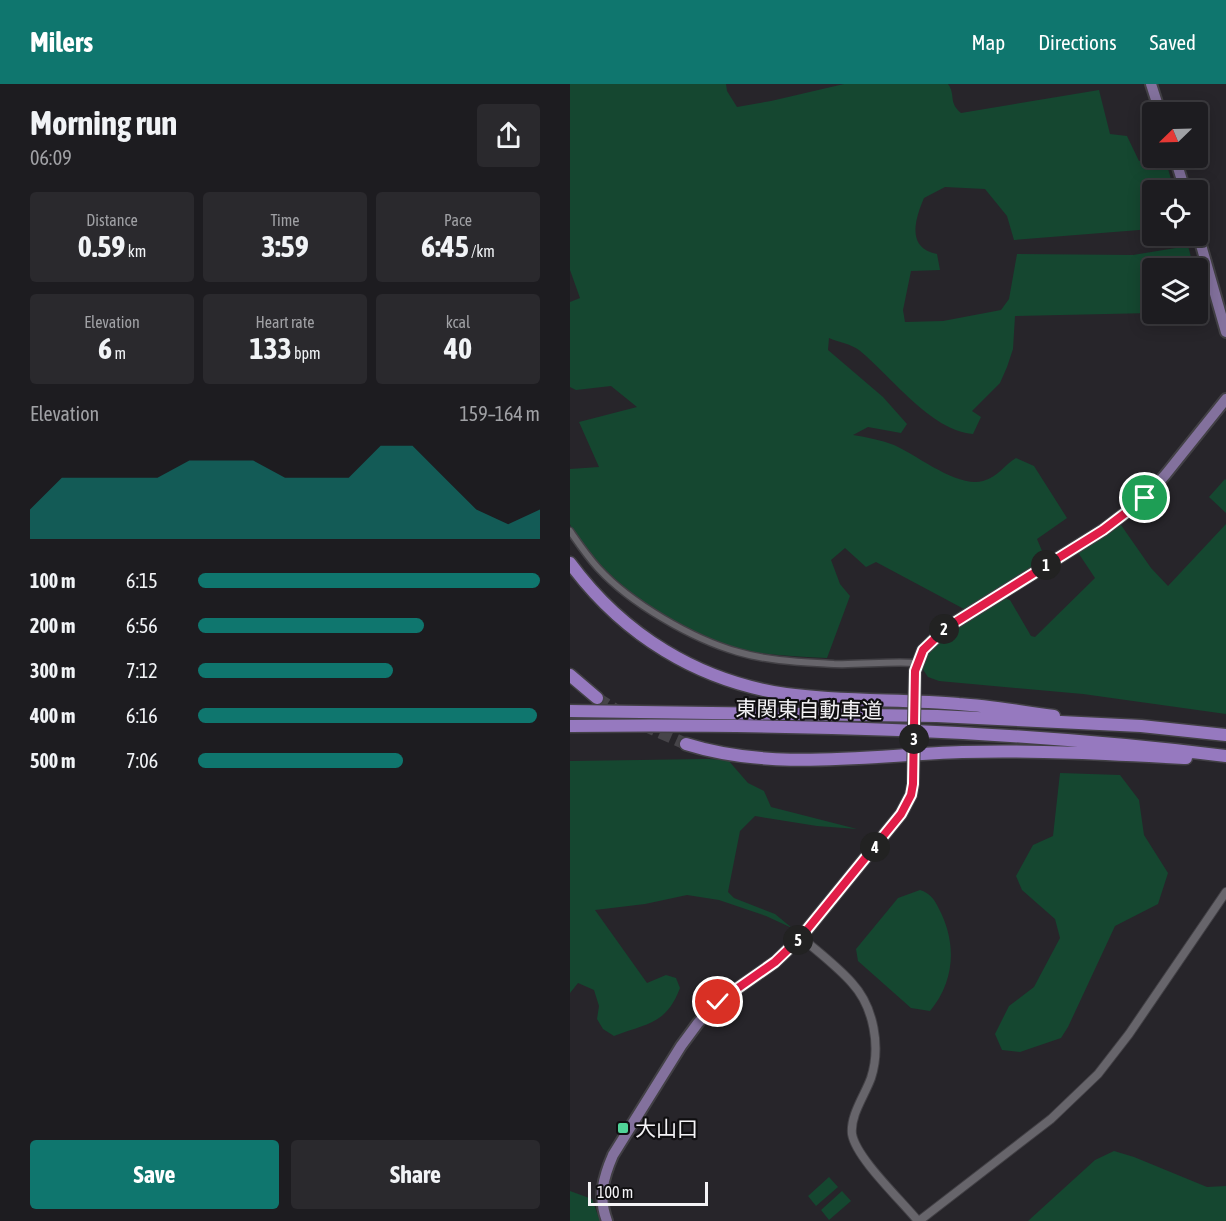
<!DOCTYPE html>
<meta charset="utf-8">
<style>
:root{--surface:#1d1c20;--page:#2a292d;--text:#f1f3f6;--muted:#a0a1a5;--line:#3b3a3e;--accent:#0f766e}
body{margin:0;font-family:"Asap Condensed","Noto Sans JP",sans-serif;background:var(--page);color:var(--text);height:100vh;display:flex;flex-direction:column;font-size:22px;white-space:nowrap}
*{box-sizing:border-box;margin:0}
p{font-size:20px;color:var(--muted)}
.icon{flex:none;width:33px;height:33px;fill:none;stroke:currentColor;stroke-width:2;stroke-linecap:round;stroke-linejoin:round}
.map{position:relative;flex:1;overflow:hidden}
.side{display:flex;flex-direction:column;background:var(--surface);width:570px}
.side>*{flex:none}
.needle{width:39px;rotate:247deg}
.controls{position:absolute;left:572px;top:18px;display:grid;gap:12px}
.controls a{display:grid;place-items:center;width:66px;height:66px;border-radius:6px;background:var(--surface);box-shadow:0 3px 15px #0003,0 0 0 2px var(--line);font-size:30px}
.scale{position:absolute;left:18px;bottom:15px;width:120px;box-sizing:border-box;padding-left:6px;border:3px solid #f4f3f6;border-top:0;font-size:16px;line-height:21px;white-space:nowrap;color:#f4f3f6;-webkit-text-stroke:4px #100f11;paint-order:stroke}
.pin{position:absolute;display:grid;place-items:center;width:51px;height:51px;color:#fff;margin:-26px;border:3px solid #fff;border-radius:50%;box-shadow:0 2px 6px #0007}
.km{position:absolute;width:30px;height:30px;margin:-15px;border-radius:50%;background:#222;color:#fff;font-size:16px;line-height:30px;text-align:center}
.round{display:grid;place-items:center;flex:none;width:63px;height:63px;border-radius:6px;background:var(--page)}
.summary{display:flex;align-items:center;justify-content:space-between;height:102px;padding:0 30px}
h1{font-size:33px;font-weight:700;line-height:45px}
.metrics{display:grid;grid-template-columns:repeat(3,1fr);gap:9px;height:102px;padding:6px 30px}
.metrics div{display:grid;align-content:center;border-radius:6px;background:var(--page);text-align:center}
.metrics b{font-size:30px;font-weight:700}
.metrics small{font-size:16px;font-weight:400}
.metrics p{font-size:16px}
.chart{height:168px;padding:12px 30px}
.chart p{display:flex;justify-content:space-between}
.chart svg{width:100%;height:108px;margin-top:6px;fill:var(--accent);opacity:.7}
.primary-button{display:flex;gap:12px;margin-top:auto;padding:12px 30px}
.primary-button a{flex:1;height:69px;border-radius:6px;background:var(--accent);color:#fff;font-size:24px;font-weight:700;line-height:69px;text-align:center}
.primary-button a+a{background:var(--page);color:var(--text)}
ul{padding:0 30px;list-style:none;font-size:20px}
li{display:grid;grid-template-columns:96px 72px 1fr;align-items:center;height:45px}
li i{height:15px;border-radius:8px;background:var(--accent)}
header{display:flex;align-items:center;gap:36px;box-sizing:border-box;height:84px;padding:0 30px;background:var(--accent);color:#fff}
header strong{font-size:28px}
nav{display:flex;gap:33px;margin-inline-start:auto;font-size:21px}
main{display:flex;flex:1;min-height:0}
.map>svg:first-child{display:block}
</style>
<header>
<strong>Milers</strong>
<nav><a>Map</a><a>Directions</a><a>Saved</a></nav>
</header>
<main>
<section class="side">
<div class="summary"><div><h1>Morning run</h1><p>06:09</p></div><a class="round"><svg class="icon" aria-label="share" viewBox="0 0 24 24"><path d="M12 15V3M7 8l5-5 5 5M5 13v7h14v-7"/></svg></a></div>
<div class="metrics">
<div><p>Distance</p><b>0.59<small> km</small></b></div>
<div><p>Time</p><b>3:59</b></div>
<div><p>Pace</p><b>6:45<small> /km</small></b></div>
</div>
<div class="metrics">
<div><p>Elevation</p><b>6<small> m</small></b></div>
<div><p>Heart rate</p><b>133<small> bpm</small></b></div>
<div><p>kcal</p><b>40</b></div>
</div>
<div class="chart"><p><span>Elevation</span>159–164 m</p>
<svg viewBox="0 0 160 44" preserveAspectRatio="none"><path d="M0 44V32L10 19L20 19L30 19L40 19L50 12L60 12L70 12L80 19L90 19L100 19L110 6L120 6L130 19L140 32L150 38L160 32V44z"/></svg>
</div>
<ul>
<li><b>100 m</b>6:15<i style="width:100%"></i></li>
<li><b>200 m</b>6:56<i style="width:66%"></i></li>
<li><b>300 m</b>7:12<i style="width:57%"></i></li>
<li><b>400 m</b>6:16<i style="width:99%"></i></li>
<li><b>500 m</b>7:06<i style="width:60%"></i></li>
</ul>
<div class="primary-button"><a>Save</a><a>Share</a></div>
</section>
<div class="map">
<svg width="656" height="1137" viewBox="0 0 656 1137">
<rect width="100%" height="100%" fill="#27252a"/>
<path fill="#154730" d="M0,0H156L157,7L167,23L201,17L274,0H378C386,11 378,18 391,29L529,6L540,50L557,52L569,77L582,73L595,74L604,106H582V145L444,156L437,132L415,105L375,103L354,114C345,135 336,164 367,170L370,186L341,187L333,226L335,238L373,237L431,226L439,215L447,170L563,171L618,162L624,184H582V229L445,232L443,265L437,283L430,299L402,327L411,333L403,350C361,347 320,291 289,266C281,260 268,258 259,254L258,266L313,313L337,340L331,349L298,343L283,351C297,353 310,356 324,361C347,371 387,404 413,397C429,392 433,382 446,374L464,382L497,434L467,455L475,474L400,523L394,525L306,478L296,483L275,464L261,476L270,500L280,512L257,574C223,572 186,572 153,560C102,542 48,505 15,463C10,457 2,448 0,440C0,424 0,401 0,385L29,383L9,338L67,323L41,302L6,306L0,303V218L10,214L0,186Z
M655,395L656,396V429L639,413Z
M656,440V630L513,610L369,597L358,593L352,584L357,571L364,561L434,513L440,516L461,552L465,553L525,494L507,467L544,441H551L581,484L598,502Z
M138,675L158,676L178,699L194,707L201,723L287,745L247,742L185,732L170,747L158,808L164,814L205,830L222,844L196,832L149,816L117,811L75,820L25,826L77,899L96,891L106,894L110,904C96,941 77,939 44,952L33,945L27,935L29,922L24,906L8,899L0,909V677Z
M490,689L550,691L569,716L574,751L598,789L588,820L545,842L498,943L491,954L450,968L432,966L425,950L439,922L464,903L490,854L485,835L452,806L446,792L463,761L483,752Z
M350,806C360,809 365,816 369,825C387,859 385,897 360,927L341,924L288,877L286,865L328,814Z
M544,1067L564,1073L637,1103L656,1102V1137H458L525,1076Z
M259,1093L268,1103L246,1122L238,1112Z
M0,1107L22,1115L30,1137H0Z
M272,1107L281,1117L259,1136L251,1126Z"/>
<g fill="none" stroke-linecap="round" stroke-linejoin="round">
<path stroke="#464449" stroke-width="12" stroke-dasharray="12 6" stroke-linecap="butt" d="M27,614L60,635L116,660"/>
<defs>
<path id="minor" d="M0,447C9,460 17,472 28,484C60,519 122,555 168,568C198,577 233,578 264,580C291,581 319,577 346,579"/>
<path id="tertiary" d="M231,853C248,868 267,882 282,899C304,923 311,963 301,994C295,1011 280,1031 282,1050C286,1074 331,1116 348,1137
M349,1137L481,1035L528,990L559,950L656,808"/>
<path id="primary" d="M581,0L590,28
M605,74L615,106
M627,147L656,248
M345,587L353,566L376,544L533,446L575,414L596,390L656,315
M37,1137C28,1113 33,1094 43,1071L111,962L128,939L148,918L205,878L231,853L331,730L341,711L343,700"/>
<path id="motorway" d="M0,479C53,551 128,597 216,610C273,618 332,615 389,620C421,622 452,628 484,632
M0,591L27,614
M0,627L367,632L571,642L656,651
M0,642C219,640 438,645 656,672
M116,660C205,688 301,671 392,668C467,666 541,670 616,674"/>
</defs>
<use href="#minor" stroke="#424045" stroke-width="9"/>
<use href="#tertiary" stroke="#424045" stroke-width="10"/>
<use href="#primary" stroke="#424045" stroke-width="14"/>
<use href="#motorway" stroke="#424045" stroke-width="15"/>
<use href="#minor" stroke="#67656b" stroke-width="6"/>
<use href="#tertiary" stroke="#67656b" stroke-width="8"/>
<use href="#primary" stroke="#83719d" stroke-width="10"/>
<use href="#motorway" stroke="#9679bf" stroke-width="12"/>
<defs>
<path id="primary-bridge" d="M343,700L345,587"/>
</defs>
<use href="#primary-bridge" stroke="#424045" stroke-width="14" stroke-linecap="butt"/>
<use href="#primary-bridge" stroke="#83719d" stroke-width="10"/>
</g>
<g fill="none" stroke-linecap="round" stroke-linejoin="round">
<defs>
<path id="route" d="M148,918L205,878L231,853L331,730L341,711L343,700L345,587L353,566L376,544L533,446L575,414"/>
</defs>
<use href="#route" stroke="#fff" stroke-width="12"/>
<use href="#route" stroke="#e11d48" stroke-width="8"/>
</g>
<rect fill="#50d398" stroke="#100f11" stroke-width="2" x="47" y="1038" width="12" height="12" rx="3"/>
<g text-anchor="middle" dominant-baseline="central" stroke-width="4.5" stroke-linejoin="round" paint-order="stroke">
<g font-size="21" fill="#f4f3f6" stroke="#100f11">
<text transform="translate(239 625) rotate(1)">東関東自動車道</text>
</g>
<g font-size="21" fill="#f4f3f6" stroke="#100f11" text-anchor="start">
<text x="65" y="1044">大山口</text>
</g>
</g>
</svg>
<div class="controls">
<a><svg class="needle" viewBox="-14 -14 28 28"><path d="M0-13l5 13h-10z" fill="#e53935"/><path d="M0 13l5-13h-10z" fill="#a0a1a5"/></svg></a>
<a><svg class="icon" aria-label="locate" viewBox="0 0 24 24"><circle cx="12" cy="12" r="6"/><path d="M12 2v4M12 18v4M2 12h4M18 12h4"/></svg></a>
<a><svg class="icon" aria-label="layers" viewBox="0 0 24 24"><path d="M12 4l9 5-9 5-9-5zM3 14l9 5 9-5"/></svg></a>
</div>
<div class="scale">100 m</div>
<div class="pin" style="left:575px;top:414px;background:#1e9e55"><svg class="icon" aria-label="arrive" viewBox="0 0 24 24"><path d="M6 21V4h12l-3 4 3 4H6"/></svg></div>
<div class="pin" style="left:148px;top:918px;background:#d93025"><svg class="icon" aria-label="check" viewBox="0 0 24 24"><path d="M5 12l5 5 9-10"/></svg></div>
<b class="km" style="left:476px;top:481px">1</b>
<b class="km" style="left:374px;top:545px">2</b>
<b class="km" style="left:344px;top:655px">3</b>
<b class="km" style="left:305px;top:763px">4</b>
<b class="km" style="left:228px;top:856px">5</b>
</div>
</main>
